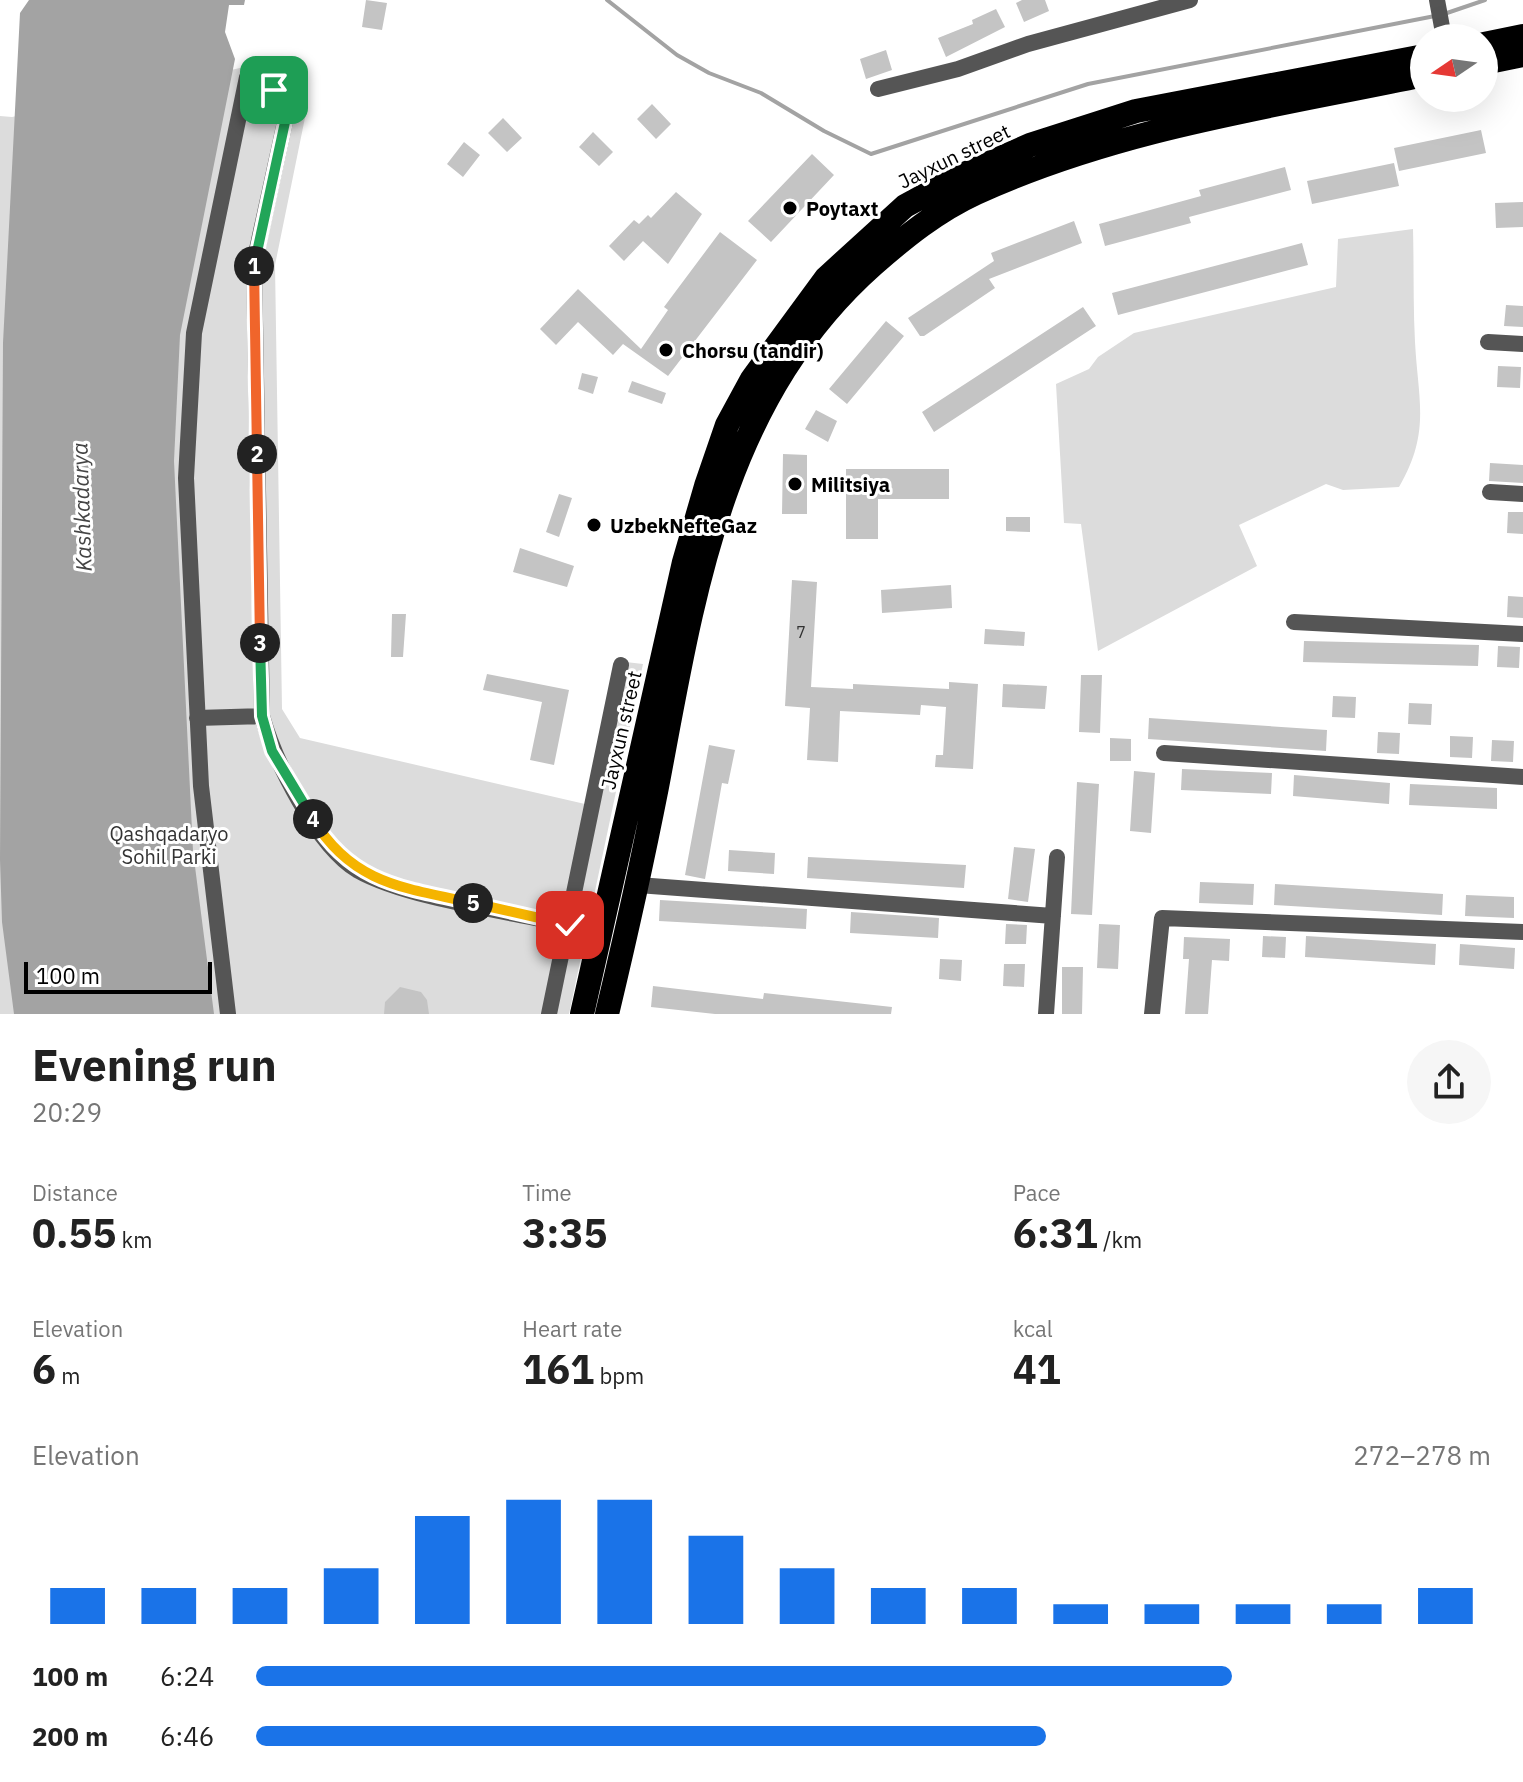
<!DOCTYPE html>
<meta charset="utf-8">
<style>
:root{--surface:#fff;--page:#f6f6f6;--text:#222;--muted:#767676;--accent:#1a73e8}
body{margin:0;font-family:"IBM Plex Sans",sans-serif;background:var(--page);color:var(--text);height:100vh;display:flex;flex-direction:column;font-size:30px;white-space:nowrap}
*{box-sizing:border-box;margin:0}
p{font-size:26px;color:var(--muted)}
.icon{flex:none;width:44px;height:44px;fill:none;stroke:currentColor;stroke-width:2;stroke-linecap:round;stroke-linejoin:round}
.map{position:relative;height:1014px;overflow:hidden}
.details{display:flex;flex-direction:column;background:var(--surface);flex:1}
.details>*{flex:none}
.needle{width:52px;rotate:257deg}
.buttons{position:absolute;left:1410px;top:24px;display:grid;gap:16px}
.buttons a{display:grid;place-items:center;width:88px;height:88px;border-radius:50%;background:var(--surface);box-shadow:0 8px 32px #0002;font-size:40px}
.scale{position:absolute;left:24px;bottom:20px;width:188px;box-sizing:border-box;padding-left:8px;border:4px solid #000;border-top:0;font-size:22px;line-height:28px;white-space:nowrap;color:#000;-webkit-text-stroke:6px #fff;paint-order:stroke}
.pin{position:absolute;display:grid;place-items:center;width:68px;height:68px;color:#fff;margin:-34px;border-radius:16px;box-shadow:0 4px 12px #0006}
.km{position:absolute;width:40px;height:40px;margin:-20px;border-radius:50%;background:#222;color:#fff;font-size:22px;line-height:40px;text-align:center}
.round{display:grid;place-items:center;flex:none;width:84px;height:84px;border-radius:42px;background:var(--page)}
.headline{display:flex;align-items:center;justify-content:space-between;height:136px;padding:0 32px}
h1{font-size:44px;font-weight:800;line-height:60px}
.figures{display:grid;grid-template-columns:repeat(3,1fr);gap:12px;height:136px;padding:8px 32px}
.figures div{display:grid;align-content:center}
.figures b{font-size:40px;font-weight:800}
.figures small{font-size:22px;font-weight:400}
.figures p{font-size:22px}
.chart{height:224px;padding:16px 32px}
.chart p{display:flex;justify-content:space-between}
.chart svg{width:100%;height:144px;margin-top:8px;stroke:var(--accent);stroke-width:6}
ul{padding:0 32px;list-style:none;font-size:26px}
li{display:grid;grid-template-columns:128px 96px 1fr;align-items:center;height:60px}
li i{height:20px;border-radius:10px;background:var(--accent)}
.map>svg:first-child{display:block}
</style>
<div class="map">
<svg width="1523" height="1014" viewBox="0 0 1523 1014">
<rect width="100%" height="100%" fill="#fff"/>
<path fill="#dcdcdc" d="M240,68L308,103L275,265L282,709L300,738L585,804L617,661L643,664L569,1014H0V116L12,117Z
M1413,229C1414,266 1413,304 1415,342C1418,400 1431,432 1399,487L1343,490L1326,484L1239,525L1257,566L1098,651L1081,524L1064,523L1056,384L1089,369L1098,357L1134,333L1336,287L1338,239Z"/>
<path fill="#a3a3a3" d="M29,0H245L244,5H229L225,32L235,59L180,335L174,461L193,851L214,1014H14L2,922L0,860L3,343L20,13Z"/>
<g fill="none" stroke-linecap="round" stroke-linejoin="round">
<path stroke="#a3a3a3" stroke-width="4" d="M607,0L677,55L709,73L761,93L824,131L871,154L1088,84L1435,16
M1444,14L1485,0"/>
</g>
<path fill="#c4c4c4" d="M366,0L387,3L382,30L362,27Z
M1022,0H1045L1049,11L1024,22L1016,3Z
M996,9L1005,27L946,57L938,38L973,24L972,20Z
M886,50L892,70L866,79L860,59Z
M652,104L671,124L656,139L637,119Z
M503,118L522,138L507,152L488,133Z
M1481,130L1486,153L1399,171L1394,148Z
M593,132L613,152L599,166L579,147Z
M464,142L480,155L463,177L447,164Z
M812,154L834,175L771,242L748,221Z
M1394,163L1399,186L1312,204L1307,181Z
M1285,167L1291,190L1189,217L1191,223L1105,246L1099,224L1201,196L1199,190Z
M676,192L702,214L668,264L643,241L624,261L609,246L634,220L639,224L648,215L651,218Z
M1523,202V227L1496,228L1495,203Z
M1074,221L1082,243L989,279L995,288L924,336H920L908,318L994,261L991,253Z
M720,232L757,260L668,376L623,344L613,355L578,322L556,345L540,329L578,289L641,349L668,310L664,307Z
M1302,243L1308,265L1118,315L1112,293Z
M1506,305L1523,306V327L1504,326Z
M1083,307L1096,326L934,432L922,412Z
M886,321L904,336L847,404L829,389Z
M1498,366L1521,367L1520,388L1497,387Z
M582,373L598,377L593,394L578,389Z
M632,381L666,393L662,404L628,392Z
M816,410L837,421L828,442L805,429Z
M783,454L807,455V514H782Z
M1490,463L1523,465V483L1489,481Z
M846,469H949V499H878V539H846Z
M559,494L572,498L559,537L546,532Z
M1508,512H1523V534L1507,533Z
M1006,517H1030V532L1006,531Z
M520,548L574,566L567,587L513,572Z
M792,580L817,582L811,687L853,689V684L949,689V682L978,684L973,769L935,767L936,755H943L946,707L921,705L920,715L840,711L838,762L807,760L810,708L785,706Z
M951,585L952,608L882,613L881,590Z
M1508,596L1523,597V618L1507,617Z
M392,614H406L403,657H391Z
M985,629L1025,632L1024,646L984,644Z
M1304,641L1479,645L1478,666L1303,662Z
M1498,646L1520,647L1519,668L1497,667Z
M487,674L569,690L554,765L530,760L542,702L483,690Z
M1081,675H1102L1100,733L1079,732Z
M1003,684L1047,686L1045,709L1002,707Z
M1333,696L1356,697L1355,718L1332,717Z
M1409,703L1432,704L1431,725L1408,724Z
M1149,718L1327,730L1326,751L1148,739Z
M1378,732L1400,733L1399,754L1377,753Z
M1450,736L1473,737L1472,758L1450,757Z
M1110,738L1131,739V761H1110Z
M1492,740L1514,741L1513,762L1491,761Z
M709,745L735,750L728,784L722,783L705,879L685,875Z
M1182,769L1272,773L1271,794L1181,790Z
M1134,771L1155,773L1151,833L1130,831Z
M1294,775L1390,783L1389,804L1293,796Z
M1077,782L1099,784L1092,915L1071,914Z
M1410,784L1497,788V809L1409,805Z
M1014,847L1035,849L1028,902L1008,899Z
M729,850L775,853L774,874L728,871Z
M808,857L966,865L964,888L807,878Z
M1200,882L1254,884L1253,905L1199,903Z
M1275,884L1443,894L1442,915L1274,905Z
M1466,895L1514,897V918L1465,916Z
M660,900L807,909L806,929L659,921Z
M851,912L939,918L938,938L850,933Z
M1006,924L1027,925L1026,944H1005Z
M1099,924L1120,925L1118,969L1097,968Z
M1263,936L1286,937L1285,958L1262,957Z
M1306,936L1436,944L1435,965L1305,957Z
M1184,937L1230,939L1229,961L1212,960L1208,1014H1185L1189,959H1183Z
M1460,944L1515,948L1514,969L1459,965Z
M940,959L962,960L961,981L939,979Z
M1004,964H1025L1024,987L1003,986Z
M1062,967H1083L1082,1014H1062Z
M653,986L763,999L764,993L892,1007L891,1014H715L651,1007Z
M400,987L421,992L427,1000L429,1014H384L385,1002Z"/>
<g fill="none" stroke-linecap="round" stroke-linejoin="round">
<path stroke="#555" stroke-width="16" d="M1437,0L1444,38
M878,89L958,69L1028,44L1190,0
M1488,342L1523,344
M1490,492L1523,494
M1294,622L1523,634
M197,718L262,716
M1164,753L1523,777
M638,885L1053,916
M228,1014L201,786L186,478L194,333L247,77L290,99L254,263L262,716C275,761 316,845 357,870C406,898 511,912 570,925
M549,1014L621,665
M1046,1014L1057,857
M1152,1014L1162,918L1523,932"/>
<path stroke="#000" stroke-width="24" d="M1484,44L1523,36
M1484,63L1523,55
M582,1014L684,562L706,486L727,425L752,379L826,278L905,206L962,175L1030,145L1136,111L1424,56
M607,1014C625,939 642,863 657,787C693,597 720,401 873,265C905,237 937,211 976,193C1119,128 1271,107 1424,75"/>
</g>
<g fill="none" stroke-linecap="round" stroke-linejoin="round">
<defs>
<path id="split-1" d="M254,266L290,99L274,90"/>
<path id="split-2" d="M254,266L257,454"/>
<path id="split-3" d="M257,454L260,643"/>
<path id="split-4" d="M260,643L262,716L272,751L313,819"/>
<path id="split-5" d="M313,819C352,884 405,888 473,903"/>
<path id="split-6" d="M473,903L570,925"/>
</defs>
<use href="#split-1" stroke="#fff" stroke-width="16"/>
<use href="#split-2" stroke="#fff" stroke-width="16"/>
<use href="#split-3" stroke="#fff" stroke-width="16"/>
<use href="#split-4" stroke="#fff" stroke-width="16"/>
<use href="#split-5" stroke="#fff" stroke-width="16"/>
<use href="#split-6" stroke="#fff" stroke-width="16"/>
<use href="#split-1" stroke="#22a559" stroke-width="10"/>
<use href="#split-2" stroke="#f0652b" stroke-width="10"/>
<use href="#split-3" stroke="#f0652b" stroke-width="10"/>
<use href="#split-4" stroke="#22a559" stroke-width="10"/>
<use href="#split-5" stroke="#f5b400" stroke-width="10"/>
<use href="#split-6" stroke="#f5b400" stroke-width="10"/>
</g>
<g fill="#000" stroke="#fff" stroke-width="3">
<circle cx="790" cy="208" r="8"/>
<circle cx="666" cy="350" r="8"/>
<circle cx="795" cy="484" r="8"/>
<circle cx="594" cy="525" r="8"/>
</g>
<g text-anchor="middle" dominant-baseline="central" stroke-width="6" stroke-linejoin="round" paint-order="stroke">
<g font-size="16" fill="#313131">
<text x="801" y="632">7</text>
</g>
<g font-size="20" fill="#000" stroke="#fff">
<text transform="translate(954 156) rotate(-26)">Jayxun street</text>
<text transform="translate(621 730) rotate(-77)">Jayxun street</text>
</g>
<g font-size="20" font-weight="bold" fill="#000" stroke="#fff" text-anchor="start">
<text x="806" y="208">Poytaxt</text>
<text x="682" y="350">Chorsu (tandir)</text>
<text x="811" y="484">Militsiya</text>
<text x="610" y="525">UzbekNefteGaz</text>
</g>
<g font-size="20" fill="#333" stroke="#fff">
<text x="169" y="833">Qashqadaryo<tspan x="169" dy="23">Sohil Parki</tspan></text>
</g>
<g font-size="22" font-style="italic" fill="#444" stroke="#fff">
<text transform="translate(81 507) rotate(-92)">Kashkadarya</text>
</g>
</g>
</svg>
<div class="buttons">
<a><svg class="needle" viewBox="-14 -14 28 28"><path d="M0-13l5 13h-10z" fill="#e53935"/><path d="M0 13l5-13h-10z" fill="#767676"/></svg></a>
</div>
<div class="scale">100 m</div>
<div class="pin" style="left:274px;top:90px;background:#1e9e55"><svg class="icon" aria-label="arrive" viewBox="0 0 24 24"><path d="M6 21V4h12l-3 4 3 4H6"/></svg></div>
<div class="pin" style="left:570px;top:925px;background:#d93025"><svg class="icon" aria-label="check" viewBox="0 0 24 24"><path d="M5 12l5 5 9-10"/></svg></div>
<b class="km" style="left:254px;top:266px">1</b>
<b class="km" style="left:257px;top:454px">2</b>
<b class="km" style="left:260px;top:643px">3</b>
<b class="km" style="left:313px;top:819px">4</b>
<b class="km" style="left:473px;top:903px">5</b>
</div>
<section class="details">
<div class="headline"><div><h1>Evening run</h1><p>20:29</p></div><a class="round"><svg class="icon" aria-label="share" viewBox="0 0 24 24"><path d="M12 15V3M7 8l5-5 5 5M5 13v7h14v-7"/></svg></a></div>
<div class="figures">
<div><p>Distance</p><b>0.55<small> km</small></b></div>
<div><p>Time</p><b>3:35</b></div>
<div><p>Pace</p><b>6:31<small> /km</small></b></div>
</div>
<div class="figures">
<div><p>Elevation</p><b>6<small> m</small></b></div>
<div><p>Heart rate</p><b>161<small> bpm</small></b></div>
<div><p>kcal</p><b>41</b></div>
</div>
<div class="chart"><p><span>Elevation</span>272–278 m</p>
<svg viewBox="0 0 160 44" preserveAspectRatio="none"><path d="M5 44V33M15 44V33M25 44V33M35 44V27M45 44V11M55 44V6M65 44V6M75 44V17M85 44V27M95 44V33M105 44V33M115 44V38M125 44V38M135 44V38M145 44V38M155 44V33"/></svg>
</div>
<ul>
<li><b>100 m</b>6:24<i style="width:79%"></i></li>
<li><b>200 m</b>6:46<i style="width:64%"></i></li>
</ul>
</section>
